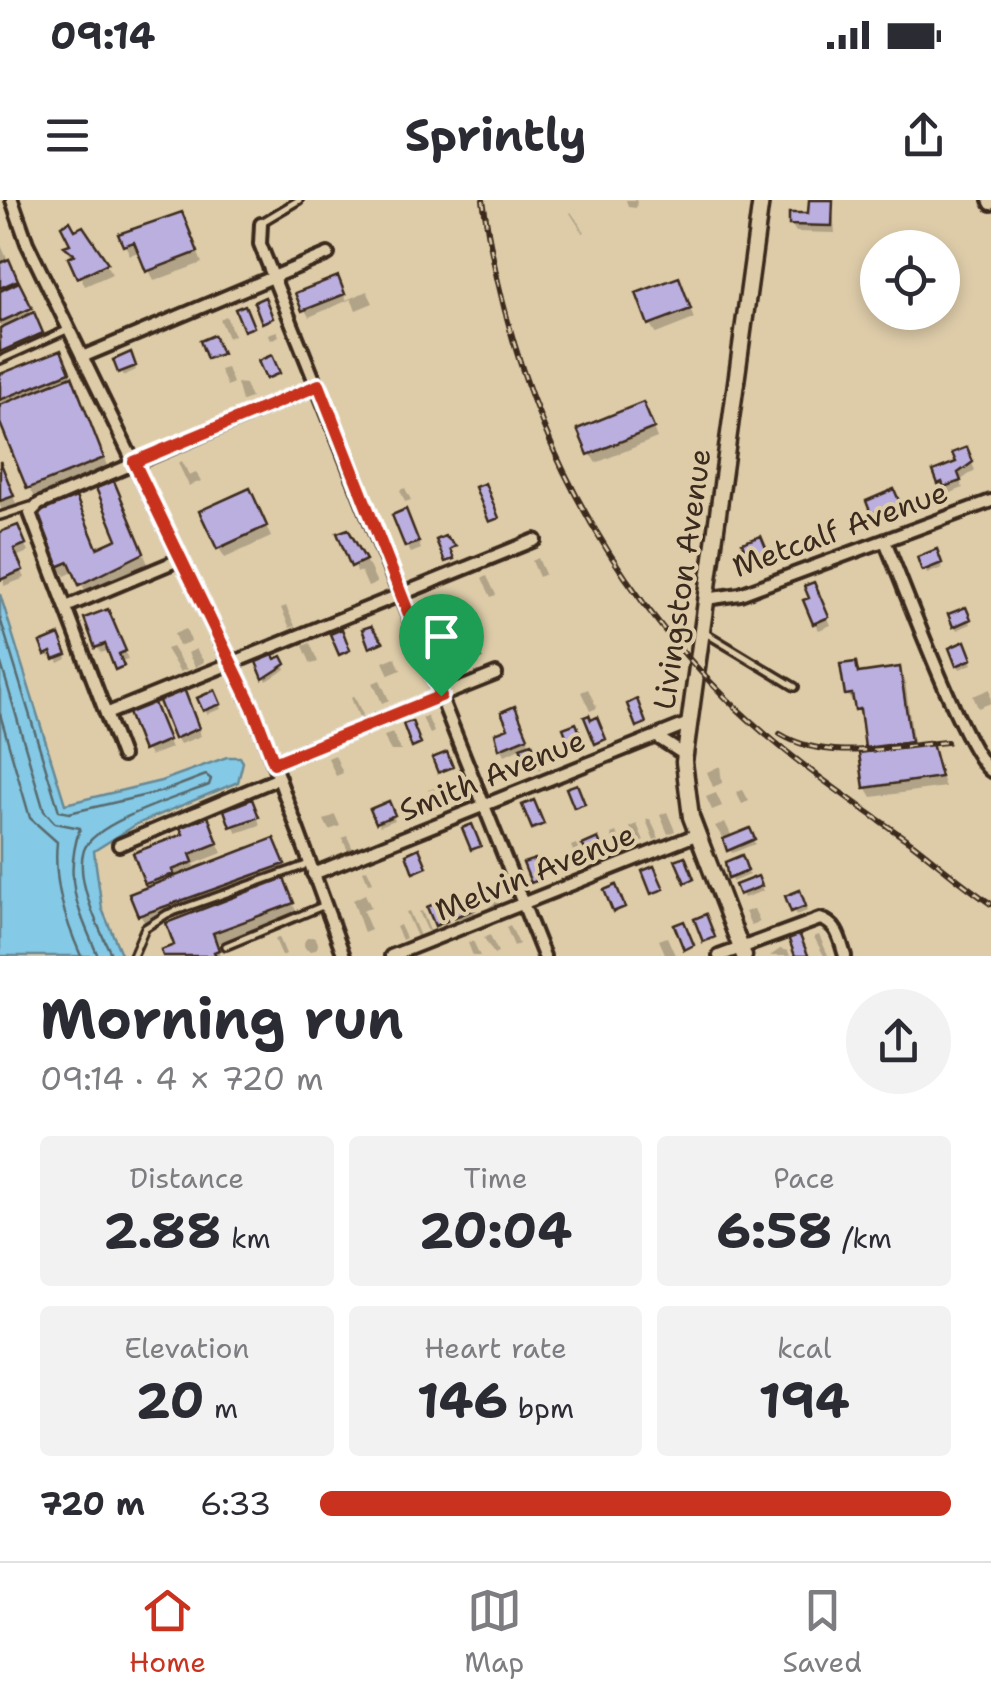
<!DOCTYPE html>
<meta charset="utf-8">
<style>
:root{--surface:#fff;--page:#f2f2f3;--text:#2b2b33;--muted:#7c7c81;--line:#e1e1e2;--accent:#c8321e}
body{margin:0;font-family:"Shantell Sans",sans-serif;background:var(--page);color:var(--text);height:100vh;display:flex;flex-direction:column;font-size:38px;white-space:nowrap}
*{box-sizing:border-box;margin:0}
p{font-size:32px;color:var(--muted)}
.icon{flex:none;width:55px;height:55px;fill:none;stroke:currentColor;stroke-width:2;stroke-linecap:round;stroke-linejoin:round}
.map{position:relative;height:756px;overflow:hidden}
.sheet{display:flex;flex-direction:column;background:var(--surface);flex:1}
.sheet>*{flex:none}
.controls{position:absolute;left:860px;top:30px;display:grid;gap:20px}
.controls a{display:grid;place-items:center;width:100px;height:100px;border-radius:50%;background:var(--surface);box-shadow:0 5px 15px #0003;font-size:50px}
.pin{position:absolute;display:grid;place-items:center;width:85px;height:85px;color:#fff;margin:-102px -42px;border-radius:50% 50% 50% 0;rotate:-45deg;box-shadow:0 0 10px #0007}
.pin .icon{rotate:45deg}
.round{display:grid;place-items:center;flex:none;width:105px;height:105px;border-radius:52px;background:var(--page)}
.headline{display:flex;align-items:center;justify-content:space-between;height:170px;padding:0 40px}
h1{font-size:55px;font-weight:700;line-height:75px}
.metrics{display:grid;grid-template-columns:repeat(3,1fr);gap:15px;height:170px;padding:10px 40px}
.metrics div{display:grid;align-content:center;border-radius:10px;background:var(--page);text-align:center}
.metrics b{font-size:50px;font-weight:700}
.metrics small{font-size:28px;font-weight:400}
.metrics p{font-size:28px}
ul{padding:0 40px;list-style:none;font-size:32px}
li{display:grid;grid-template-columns:160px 120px 1fr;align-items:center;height:75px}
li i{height:25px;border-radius:12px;background:var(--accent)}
.status{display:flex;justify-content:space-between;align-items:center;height:70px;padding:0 50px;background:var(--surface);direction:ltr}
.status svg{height:28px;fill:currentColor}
header{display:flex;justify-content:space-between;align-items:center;height:130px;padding:0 40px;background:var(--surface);font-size:45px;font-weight:700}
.dock{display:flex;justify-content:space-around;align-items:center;height:140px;border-top:2px solid var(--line);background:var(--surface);font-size:28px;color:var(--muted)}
.dock a{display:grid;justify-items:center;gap:5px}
.dock .selected{color:var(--accent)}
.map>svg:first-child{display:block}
</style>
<div class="status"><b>09:14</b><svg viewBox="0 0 49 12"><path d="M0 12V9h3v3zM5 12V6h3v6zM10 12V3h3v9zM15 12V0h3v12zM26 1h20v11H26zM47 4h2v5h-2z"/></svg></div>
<header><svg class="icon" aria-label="menu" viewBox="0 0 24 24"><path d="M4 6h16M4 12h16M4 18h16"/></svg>Sprintly<svg class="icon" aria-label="share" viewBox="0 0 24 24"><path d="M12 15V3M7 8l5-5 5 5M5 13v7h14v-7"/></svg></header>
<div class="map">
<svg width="991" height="756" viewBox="0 0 991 756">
<rect width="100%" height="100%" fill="#decca9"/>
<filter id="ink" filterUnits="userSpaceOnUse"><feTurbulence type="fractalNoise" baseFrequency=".01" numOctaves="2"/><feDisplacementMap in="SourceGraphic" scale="20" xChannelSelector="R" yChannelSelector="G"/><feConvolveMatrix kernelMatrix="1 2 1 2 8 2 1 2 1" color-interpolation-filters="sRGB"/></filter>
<g filter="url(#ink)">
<path fill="#84c9e5" stroke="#678995" stroke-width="2.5" d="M0,394L65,604L161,581L227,557H240L243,562L238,582L137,624L94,651L102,709L122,756H0Z"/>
<path fill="#0003" d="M626,0H637L636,8L628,7Z
M832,1L835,33L796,32L791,24Z
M571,12L585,32L583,33L570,13Z
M187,25L202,63L154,81L141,51L130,55L121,36Z
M83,29L112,74L85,86L67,48L73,45L74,33Z
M0,43L46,144L0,164Z
M341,86L346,100L367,91L373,103L356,110L351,99L309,117L305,110Z
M683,90L694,119L656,134L650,124Z
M226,116L234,135L228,138L220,119Z
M277,131L279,136L271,140L268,134Z
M130,156L136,170L123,176L116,161Z
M66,163L108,268L35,298L0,224V177Z
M227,168L233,183L227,186L220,170Z
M237,183L245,184L251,198L242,201Z
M648,215L657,238L596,263L590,254Z
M969,257L975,270L960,281L963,288L951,293L940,279Z
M182,261L189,275L196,272L201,281L189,286L178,263Z
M0,263L17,306L3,312L0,306Z
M405,288L411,300L405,302L400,290Z
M119,294L148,364L86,393L76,371L65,376L59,366L120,341Z
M897,299L902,310L878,320L869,302Z
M255,301L271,337L225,358L219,348Z
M409,319L421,349L411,353L407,346Z
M347,332L370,368L377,383L368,387L361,371L357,373Z
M0,335H21L28,352L16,357L25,378L4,386Z
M760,339L768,358L753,363L745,345Z
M936,352L942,368L927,374L920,359Z
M538,358L545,374L539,377L532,361Z
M487,376L496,395L491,397L482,378Z
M817,392L831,425L819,430L815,423Z
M286,406L295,426L290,428L281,408Z
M965,410L971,424L957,430L951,415Z
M111,419L128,459L121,461L110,450L101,453L97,446Z
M186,429L191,441L179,446L174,434Z
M452,434L457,447L451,449L446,436Z
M60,443L67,459L59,463L55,455L49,458L43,444Z
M310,443L318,462L311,464L303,446Z
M964,444L972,464L960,469L952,449Z
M172,447L184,466L187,469L180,472L166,449Z
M196,449L204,462L195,467L188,453Z
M395,457L401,470L389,475L383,462Z
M281,458L286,469L267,481L259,464Z
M855,464L861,475L899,470L905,480L914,548L930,546L945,587L872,597L866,587L871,554L864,521L847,494Z
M380,480L389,500L382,503L373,483Z
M588,489L597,508L590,511L581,492Z
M990,489L991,503L978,508L973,496Z
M214,493L221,509L207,514L200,499Z
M186,496L201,536L180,544L176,537Z
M354,496L363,515L359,517L351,498Z
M155,508L171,548L150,556L146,549Z
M427,516L434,532L430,534L422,518Z
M517,516L541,569L533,572L522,547L505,555L501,548Z
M393,533L395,537L401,551H391L388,546L384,536Z
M335,555L343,573L336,576L328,558Z
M720,566L722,583L713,587L707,572Z
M453,583L462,603L458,605L449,585Z
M434,588L442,607L436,609L428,590Z
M743,590L749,601L742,604L736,592Z
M716,593L722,606L712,610L706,597Z
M423,597L429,612L423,614L416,600Z
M388,604L395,620L380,626L373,610Z
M255,609L260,625L237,633L227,611Z
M667,612L675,631L668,634L660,615Z
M335,615L340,626L329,630L324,620Z
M650,619L659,638L654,640L646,620Z
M207,620L222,653L194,664L197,671L279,651L288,675L281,677L297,713L217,744L220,756H166L254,692L252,688L146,725L140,715L150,689L136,654L186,635Z
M725,622L732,637L749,631L755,644L732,653L715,626Z
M637,624L644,641L637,644L630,627Z
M616,632L624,649L618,652L611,634Z
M347,636L353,649L348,651L342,638Z
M576,644L583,658L577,660L571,646Z
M741,658L749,675L732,682L727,664Z
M367,669L373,682L368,683L363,671Z
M757,679L763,691L744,698L738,687Z
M491,685L499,703L490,707L484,693Z
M799,693L807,711L796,715L788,698Z
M365,694L371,707L363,711L371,730L364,733L353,700Z
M469,699L475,713L459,720L453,706Z
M754,709L760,722L751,725L745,712Z
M409,711L420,736L417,737L406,712Z
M422,711L431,733L429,734L419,712Z
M400,725L406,738L402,740L396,727Z
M510,725L519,744L514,746L506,727Z
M490,735L498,752L494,754L484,738Z
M819,735L828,755L824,756L814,737Z
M304 744a7 7 0 1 1 14 0a7 7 0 1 1-14 0Z
M279,737L286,754L282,756L275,739Z
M667,737L675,755L674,756H666L659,740Z
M473,741L475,745L480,756H473L468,743Z
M780,749L788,751L790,756H770Z"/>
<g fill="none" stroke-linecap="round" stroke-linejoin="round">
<path stroke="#586a6e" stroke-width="2.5" d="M0,418L59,611L69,613L164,591L206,575L211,579L209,585C181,596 94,622 84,650C74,678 100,731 112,756
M0,460L44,611L55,623L80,628C63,678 77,708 98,756
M0,514L30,618L57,642C53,682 65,720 81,756"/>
</g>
<path fill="#bbafe0" stroke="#3b2a1e" stroke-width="2.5" d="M809,0H833L832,26L789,25V13H808Z
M182,12L198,52L146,72L134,42L123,46L118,34Z
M70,21L75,30L83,26L108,63L77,78L68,58L75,55L64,46L70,44L61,26Z
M9,59L18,80L0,88V63Z
M338,76L345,94L302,111L295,93Z
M679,77L691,109L648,125L636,93Z
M19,82L32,108L0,122V91Z
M265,97L273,118L262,123L254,102Z
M245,105L254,127L244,131L235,109Z
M34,112L43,133L0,152V128Z
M214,135L222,154L207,159L200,141Z
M61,150L70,172L0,200V174Z
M131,152L136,166L118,173L113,160Z
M272,155L280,173L266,179L258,161Z
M72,176L104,258L27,289L0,223V205Z
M643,202L654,228L588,255L577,229Z
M967,247L973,262L958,273L961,281L944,287L942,282L938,284L933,271L956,262L952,253Z
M0,261L14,296L0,301Z
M114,281L144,353L79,385L69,362L57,367L35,314L76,297L97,348L117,339L96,288Z
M485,283L499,318L489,322L475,287Z
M250,288L267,326L217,349L199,311Z
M894,289L900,303L871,314L866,301Z
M406,309L419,342L405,347L392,315Z
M18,325L26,344L14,349L23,370L0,380V332Z
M348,329L366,360L351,367L337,333Z
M445,336L456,346L450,349L454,359L445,362L436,340Z
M761,336L768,353L749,360L742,343Z
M937,349L942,363L922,371L917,357Z
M814,382L829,417L813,424L803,400L809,398L804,386Z
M966,407L971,419L953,427L948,414Z
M108,409L126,451L119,454L124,466L115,470L105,444L95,448L84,418Z
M371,426L383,442L369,448L362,429Z
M342,429L350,450L339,455L330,434Z
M59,435L67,455L54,460L51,452L45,455L40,443Z
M473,438L481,458L470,463L462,443Z
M965,441L972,459L956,466L949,448Z
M273,455L275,459L282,456L286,464L263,479L256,462Z
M856,462L858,473L900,467L911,542L865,548L860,509L855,510L852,494L845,495L840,464Z
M183,486L199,528L174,539L157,496Z
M215,490L221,504L203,511L197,498Z
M152,498L169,540L143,551L126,508Z
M637,499L646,523L636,527L627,504Z
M515,506L528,537L499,549L495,533L508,528L501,512Z
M589,515L591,520L597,517L606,539L595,544L584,517Z
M412,521L421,544L412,548L403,524Z
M576,523L585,545L572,550L563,528Z
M532,543L541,564L529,569L520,547Z
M932,543L941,577L864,588L859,553Z
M447,552L453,567L438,573L432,558Z
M577,584L585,604L574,608L566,588Z
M252,599L259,617L230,627L224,610Z
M534,600L544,624L532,629L522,605Z
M389,601L395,615L376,623L370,609Z
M208,616L218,643L190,654L193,662L172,670L174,674L145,684L133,653L183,634L180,627Z
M472,624L481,646L471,650L462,628Z
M750,628L755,639L727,651L723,639Z
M274,638L285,664L138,716L129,694Z
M598,638L605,655L593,659L582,645Z
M419,648L427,667L413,673L406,654Z
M742,655L748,671L728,679L725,662Z
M685,656L694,679L685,683L675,660Z
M535,659L542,679L531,683L523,663Z
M654,666L664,689L651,694L642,671Z
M758,676L762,686L739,695L735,685Z
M284,678L294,703L213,733L219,750L214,752L216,756H163L161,750L174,745L166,723Z
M616,685L625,707L613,712L604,690Z
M800,690L806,706L791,712L785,696Z
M470,696L475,709L455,717L450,704Z
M439,702L447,721L435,726L427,707Z
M706,714L715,737L703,742L694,719Z
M684,721L694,745L684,750L674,725Z
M799,733L808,755L807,756H795L788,737Z"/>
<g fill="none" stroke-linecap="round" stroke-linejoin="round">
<defs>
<path id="lane" d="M262,22L299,0
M0,160L69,129
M0,316L31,306
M704,432L795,487
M226,746L325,705
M133,756L145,728L167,714L309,664"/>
<path id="street" d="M12,0L27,43L253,508L344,756
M989,0L991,4
M261,24L260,44L544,756
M82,157L328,54
M885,341C902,381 966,555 991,571
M706,399L740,394L991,301
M66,407L181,359
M106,514L535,340
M657,537L685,555
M122,556L30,313L39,304L319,185
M273,563L496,474
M119,645L279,578
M313,674L689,523
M391,756L698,634
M719,756L820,719C838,724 840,740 845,756"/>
<path id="secondary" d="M744,756L691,617L684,562L761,0"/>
</defs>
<use href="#lane" stroke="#3b2a1e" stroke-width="12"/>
<use href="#street" stroke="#3b2a1e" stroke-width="18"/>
<use href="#secondary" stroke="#3b2a1e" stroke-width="21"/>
<use href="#lane" stroke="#decca9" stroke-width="5"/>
<use href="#street" stroke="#decca9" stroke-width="10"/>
<use href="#secondary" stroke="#decca9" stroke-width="14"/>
<defs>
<path id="rail" d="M483,0C510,192 589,363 728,500C784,555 849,599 913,644C939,664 964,686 991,704
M780,534C827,563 895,546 947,542"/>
</defs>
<use href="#rail" stroke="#3b2a1e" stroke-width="6"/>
<use href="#rail" stroke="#decca9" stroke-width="2.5" stroke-dasharray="8" stroke-linecap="butt"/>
</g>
</g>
<g fill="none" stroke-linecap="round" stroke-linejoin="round" filter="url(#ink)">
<defs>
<path id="route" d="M319,185L441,496L274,563L253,508L134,262Z"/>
</defs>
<use href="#route" stroke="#fff" stroke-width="20"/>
<use href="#route" stroke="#c8321e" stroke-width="12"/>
</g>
<g text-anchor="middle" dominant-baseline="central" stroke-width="8" stroke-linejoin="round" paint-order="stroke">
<g font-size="30" fill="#3b2a1e" stroke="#decca9">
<text transform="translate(840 329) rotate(-20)">Metcalf Avenue</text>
<text transform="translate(682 379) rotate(-82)">Livingston Avenue</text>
<text transform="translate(492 575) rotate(-22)">Smith Avenue</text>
<text transform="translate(535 672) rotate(-22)">Melvin Avenue</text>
</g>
</g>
</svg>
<div class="controls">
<a><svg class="icon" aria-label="locate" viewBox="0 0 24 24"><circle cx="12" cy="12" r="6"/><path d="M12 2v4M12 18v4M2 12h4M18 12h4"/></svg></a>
</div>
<div class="pin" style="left:441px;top:496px;background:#1e9e55"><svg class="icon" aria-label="arrive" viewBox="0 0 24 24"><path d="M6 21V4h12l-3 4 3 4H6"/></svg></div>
</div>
<section class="sheet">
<div class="headline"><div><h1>Morning run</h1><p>09:14 · 4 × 720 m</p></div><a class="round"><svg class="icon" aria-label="share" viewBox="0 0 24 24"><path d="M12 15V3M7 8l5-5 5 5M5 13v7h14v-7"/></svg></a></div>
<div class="metrics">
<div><p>Distance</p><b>2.88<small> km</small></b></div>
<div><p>Time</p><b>20:04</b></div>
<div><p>Pace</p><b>6:58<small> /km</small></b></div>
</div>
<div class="metrics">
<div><p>Elevation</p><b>20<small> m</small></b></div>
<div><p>Heart rate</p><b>146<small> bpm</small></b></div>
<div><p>kcal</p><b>194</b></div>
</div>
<ul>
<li><b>720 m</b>6:33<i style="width:100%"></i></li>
</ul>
</section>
<nav class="dock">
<a class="selected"><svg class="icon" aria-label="home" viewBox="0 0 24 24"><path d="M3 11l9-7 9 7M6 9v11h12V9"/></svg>Home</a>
<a><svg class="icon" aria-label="map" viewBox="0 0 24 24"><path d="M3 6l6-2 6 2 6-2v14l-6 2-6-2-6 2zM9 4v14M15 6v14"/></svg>Map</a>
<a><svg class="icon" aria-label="saved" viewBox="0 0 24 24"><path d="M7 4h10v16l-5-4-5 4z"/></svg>Saved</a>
</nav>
